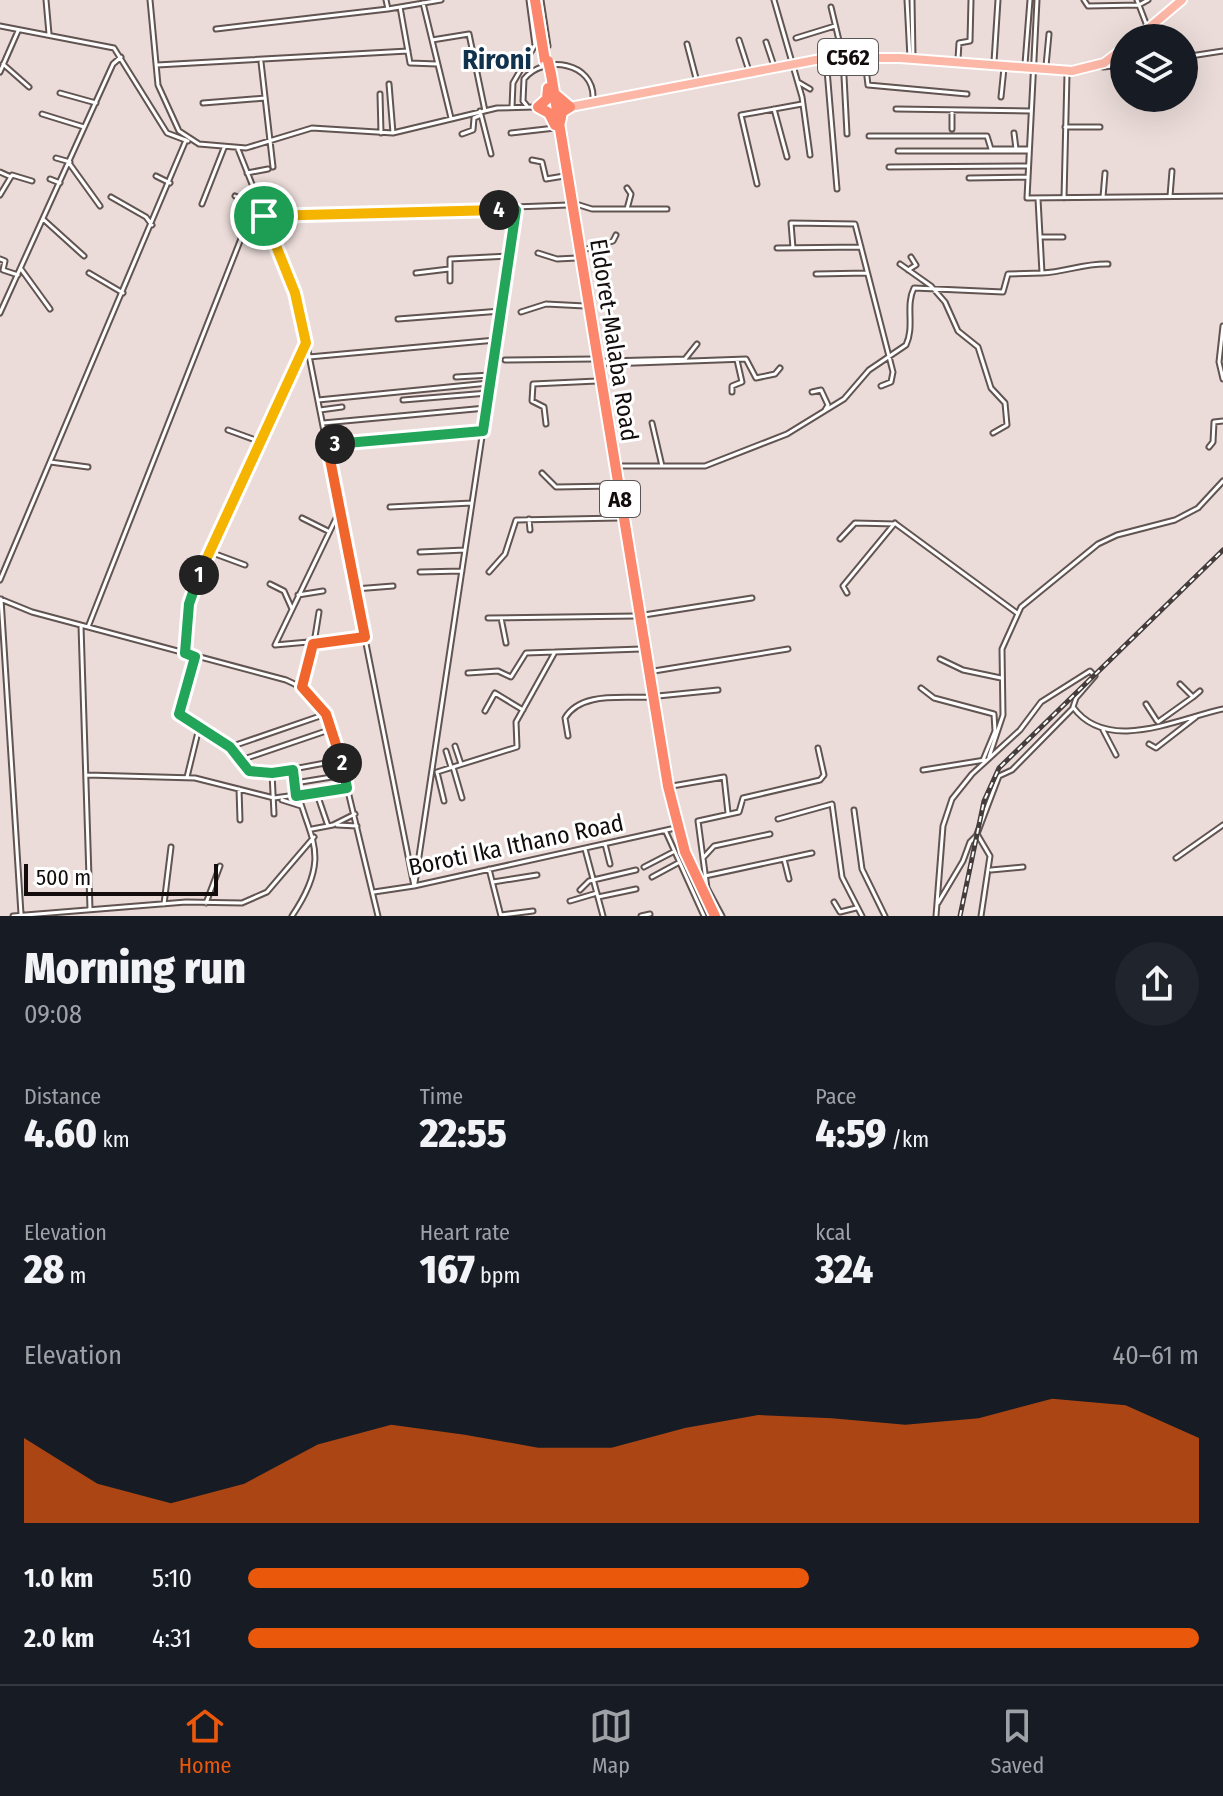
<!DOCTYPE html>
<meta charset="utf-8">
<style>
:root{--surface:#171b24;--page:#20242c;--text:#f1f3f6;--muted:#9ea1a6;--line:#363941;--accent:#ea580c}
body{margin:0;font-family:"Fira Sans Condensed",sans-serif;background:var(--page);color:var(--text);height:100vh;display:flex;flex-direction:column;font-size:30px;white-space:nowrap}
*{box-sizing:border-box;margin:0}
p{font-size:26px;color:var(--muted)}
.icon{flex:none;width:44px;height:44px;fill:none;stroke:currentColor;stroke-width:2;stroke-linecap:round;stroke-linejoin:round}
.map{position:relative;height:916px;overflow:hidden}
.sheet{display:flex;flex-direction:column;background:var(--surface);flex:1}
.sheet>*{flex:none}
.controls{position:absolute;left:1110px;top:24px;display:grid;gap:16px}
.controls a{display:grid;place-items:center;width:88px;height:88px;border-radius:50%;background:var(--surface);box-shadow:0 8px 32px #0002;font-size:40px}
.scale{position:absolute;left:24px;bottom:20px;width:194px;box-sizing:border-box;padding-left:8px;border:4px solid #120d0c;border-top:0;font-size:22px;line-height:28px;white-space:nowrap;color:#120d0c;-webkit-text-stroke:6px #fff;paint-order:stroke}
.pin{position:absolute;display:grid;place-items:center;width:68px;height:68px;color:#fff;margin:-34px;border:4px solid #fff;border-radius:50%;box-shadow:0 2px 8px #0007}
.km{position:absolute;width:40px;height:40px;margin:-20px;border-radius:50%;background:#222;color:#fff;font-size:22px;line-height:40px;text-align:center}
.round{display:grid;place-items:center;flex:none;width:84px;height:84px;border-radius:42px;background:var(--page)}
.headline{display:flex;align-items:center;justify-content:space-between;height:136px;padding:0 24px}
h1{font-size:44px;font-weight:800;line-height:60px}
.stats{display:grid;grid-template-columns:repeat(3,1fr);gap:12px;height:136px;padding:8px 24px}
.stats div{display:grid;align-content:center}
.stats b{font-size:40px;font-weight:800}
.stats small{font-size:22px;font-weight:400}
.stats p{font-size:22px}
.chart{height:224px;padding:16px 24px}
.chart p{display:flex;justify-content:space-between}
.chart svg{width:100%;height:144px;margin-top:8px;fill:var(--accent);opacity:.7}
ul{padding:0 24px;list-style:none;font-size:26px}
li{display:grid;grid-template-columns:128px 96px 1fr;align-items:center;height:60px}
li i{height:20px;border-radius:10px;background:var(--accent)}
.menu{display:flex;justify-content:space-around;align-items:center;height:112px;border-top:2px solid var(--line);background:var(--surface);font-size:22px;color:var(--muted)}
.menu a{display:grid;justify-items:center;gap:4px}
.menu .selected{color:var(--accent)}
.map>svg:first-child{display:block}
</style>
<div class="map">
<svg width="1223" height="916" viewBox="0 0 1223 916">
<rect width="100%" height="100%" fill="#ebdcd9"/>
<g fill="none" stroke-linecap="round" stroke-linejoin="round">
<defs>
<path id="street" d="M46,0L49,34
M150,0L158,85L179,131L199,144L246,148L312,128L393,133L497,108L535,107
M386,0L388,9L441,0
M541,0L548,46
M774,0L802,97L810,155
M907,0L910,58
M912,0L913,56
M1037,0L1027,198L1223,196
M1084,0L1088,6L1139,5L1148,0
M1137,0L1147,26
M423,3L451,118
M400,7L410,63L437,64
M831,7L843,57L847,134
M0,26L114,48L167,133L188,141
M216,29L388,9
M796,38L835,26
M432,40L469,34L485,111
M739,40L749,71
M766,42L774,66
M687,44L697,82
M1184,57L1223,51
M826,58L837,189
M958,59L959,43L970,41L971,0
M865,60L868,85L967,94
M261,62L273,167
M994,62L998,0
M3,64L29,87
M1025,64L1030,0
M157,65L408,51
M1046,66L1049,34
M1103,67L1124,65
M0,72L18,31
M798,82L810,89
M389,84L393,133
M60,93L96,103
M380,94L381,133
M1001,97L1004,68
M203,103L265,98
M527,106L523,101L524,79C544,54 595,62 593,99
M512,107L513,83L535,45L529,0
M774,109L787,157
M896,109L1031,111
M952,110V129
M480,111L491,154
M42,114L84,127
M1065,127H1100
M511,133L555,128
M1014,133L1016,149
M462,134L473,130L474,118L481,115
M869,136H987L991,149H1029
M238,149L298,300L414,886
M898,151H1029
M56,158L70,162
M532,160L542,162L546,179L564,176
M69,163L100,206
M889,167L1028,166
M0,172L11,177
M247,173L268,169
M156,176L170,183
M969,178L1027,177
M50,179L60,183
M757,184L741,115L802,104
M627,188L631,194L627,209
M0,195L12,175L32,181
M235,196L254,205
M1170,196L1172,171
M111,197L146,217L152,225
M1103,197L1105,173
M1064,198L1067,74
M202,204L224,148
M576,204L592,209H667
M264,216L568,205
M43,219L84,256
M1040,237H1063
M777,248L861,247
M793,248L791,223L855,224L893,372L891,382L881,386
M583,250L613,241L616,235
M538,253L557,259L577,258
M0,259L5,261L3,270L18,275
M900,264L931,286L945,302L958,331L978,347L991,388L1005,403L1007,425L993,433
M21,269L50,309
M908,270L916,265L911,257
M89,273L123,293
M416,273L449,269
M1042,273C1066,272 1084,263 1108,264
M816,274L867,273
M450,281V259L509,256
M521,312L546,304L585,306
M0,313L113,64L121,57
M398,319L501,311
M1223,326L1219,362L1223,379
M309,357L496,340
M505,360L594,359
M603,361L608,364L746,359L756,378L775,374L780,368
M605,361L685,359L697,344
M456,377L491,375
M732,392V386L742,382L737,360
M812,392L821,390L828,405L825,410
M318,400L489,383
M403,400L488,393
M320,410L342,407
M323,423L486,408
M652,423L662,466
M546,424L544,407L532,401L533,384L597,381
M228,430L261,442
M327,444L482,431
M1209,447L1213,442L1214,422L1223,421
M50,462L88,467
M617,466H705L787,434L844,399L869,370L906,345C915,326 905,306 914,288L1003,292L1008,274L1042,273L1038,199
M542,473L556,487L614,486
M390,507L472,503
M340,510L275,645L364,637
M302,518L328,531
M529,519L530,530
M840,539L855,523L896,524L1017,613
M210,552L245,565
M420,552L465,550
M420,572L462,571
M489,572L505,554L516,520L620,518
M0,580L186,140
M270,584L284,591L292,609
M355,589L393,586
M847,593L843,586L895,523
M298,595L323,591
M0,599L32,612L286,680C310,690 323,705 333,729L378,916
M1,599L21,914
M644,615L752,598
M488,618L636,616
M501,618L506,643
M81,626L90,909
M88,627L257,198
M314,643L319,612
M185,653L191,595L306,343
M195,657L179,714L230,747L249,771L272,773L341,760
M940,659L963,670L1001,678
M654,671L788,649
M468,673L498,671L511,677L526,653L555,652
M302,687L313,644
M921,688L934,698L994,714L995,731L983,760
M658,696L718,690
M1193,697L1200,691
M1146,704L1157,721
M485,711L495,693L523,710
M1158,722L1193,697L1180,684
M1103,730L1116,755
M568,736L565,718C581,691 623,699 649,697
M1149,744L1156,748L1196,717
M455,746L461,764
M230,747L326,714
M446,751L451,767
M989,757L1003,715L1002,649L1021,607L1098,544L1117,535L1175,520L1198,508L1223,481
M241,760L332,729
M453,767L462,798
M923,770L985,760
M272,773L274,814
M87,775L195,778L274,798L347,788
M187,777L199,728
M295,783L344,775
M672,786L724,777L728,813
M239,789L240,820
M317,794L328,826
M282,800L301,806
M444,801L437,772L517,747L516,722L555,652L641,649
M854,810L862,869L885,916
M778,819L832,804L842,877L862,916
M337,825L357,826
M312,829L333,825L355,814
M666,832L704,916
M605,844L610,864
M585,849L603,916
M703,858L714,846L770,834
M1176,858L1223,825
M784,859L789,879
M644,867L673,852
M489,869L501,916
M991,870L1023,867
M705,876L812,853
M652,877L678,863
M493,882L537,875
M415,883L516,210
M580,890L589,881L636,870
M374,892L414,886L671,829
M598,897L636,889
M570,901L597,893
M834,902L840,912L856,908
M206,903L220,866
M938,903L963,861L970,842L977,835
M164,904L171,847
M501,915L533,911
M13,916L186,902L242,903L267,892L314,837
M292,916C338,848 302,835 293,770
M641,916L650,914
M722,916L707,888L698,821L739,812L743,798L820,780L824,775L818,748
M936,916L943,826L952,799L972,774L1020,730L1041,702L1090,671L1095,676L1076,698L1073,707C1107,754 1177,719 1223,709
M981,916L990,856L977,834L999,776L1012,770L1073,708"/>
<path id="primary" d="M1137,38L1182,0
M570,107L826,58H900L1072,71L1104,63L1124,48"/>
<path id="highway" d="M535,0L545,61
M551,74L668,786L685,852L715,916
M548,88L547,99L538,107L549,113L555,125
M556,95L570,107L562,112L560,122"/>
</defs>
<use href="#street" stroke="#615451" stroke-width="7"/>
<use href="#primary" stroke="#fff" stroke-width="12"/>
<use href="#highway" stroke="#fff" stroke-width="14"/>
<use href="#street" stroke="#fff" stroke-width="3"/>
<use href="#primary" stroke="#fdb7a7" stroke-width="8"/>
<use href="#highway" stroke="#fc876c" stroke-width="10"/>
<defs>
<path id="rail" d="M960,916L984,801L999,768L1223,550"/>
</defs>
<use href="#rail" stroke="#443d3b" stroke-width="5"/>
<use href="#rail" stroke="#fff" stroke-width="2" stroke-dasharray="6" stroke-linecap="butt"/>
<defs>
<path id="highway-bridge" d="M548,61L551,74"/>
</defs>
<use href="#highway-bridge" stroke="#fff" stroke-width="14" stroke-linecap="butt"/>
<use href="#highway-bridge" stroke="#fc876c" stroke-width="10"/>
</g>
<g fill="none" stroke-linecap="round" stroke-linejoin="round">
<defs>
<path id="split-1" d="M199,575L306,343L295,293L264,216"/>
<path id="split-2" d="M199,575L189,604L185,653L195,657L179,714L230,747L249,771L272,773L293,770L296,796L347,788L342,763"/>
<path id="split-3" d="M335,444H327L365,637L313,644L302,687L326,714L342,763"/>
<path id="split-4" d="M335,444L483,431L516,210H499"/>
<path id="split-5" d="M264,216L499,210"/>
</defs>
<use href="#split-1" stroke="#fff" stroke-width="16"/>
<use href="#split-2" stroke="#fff" stroke-width="16"/>
<use href="#split-3" stroke="#fff" stroke-width="16"/>
<use href="#split-4" stroke="#fff" stroke-width="16"/>
<use href="#split-5" stroke="#fff" stroke-width="16"/>
<use href="#split-1" stroke="#f5b400" stroke-width="10"/>
<use href="#split-2" stroke="#22a559" stroke-width="10"/>
<use href="#split-3" stroke="#f0652b" stroke-width="10"/>
<use href="#split-4" stroke="#22a559" stroke-width="10"/>
<use href="#split-5" stroke="#f5b400" stroke-width="10"/>
</g>
<g text-anchor="middle" dominant-baseline="central" stroke-width="6" stroke-linejoin="round" paint-order="stroke">
<g fill="#fff" stroke="#595655" stroke-width="2">
<rect x="818" y="39" width="60" height="36" rx="6"/>
<rect x="600" y="481" width="40" height="36" rx="6"/>
</g>
<g font-size="22" font-weight="bold" fill="#120d0c">
<text x="848" y="57">C562</text>
<text x="620" y="499">A8</text>
</g>
<g font-size="24" fill="#120d0c" stroke="#fff">
<text transform="translate(614 340) rotate(81)">Eldoret-Malaba Road</text>
<text transform="translate(516 845) rotate(-12)">Boroti Ika Ithano Road</text>
</g>
<g font-size="28" font-weight="bold" fill="#11324c" stroke="#fff">
<text x="497" y="59">Rironi</text>
</g>
</g>
</svg>
<div class="controls">
<a><svg class="icon" aria-label="layers" viewBox="0 0 24 24"><path d="M12 4l9 5-9 5-9-5zM3 14l9 5 9-5"/></svg></a>
</div>
<div class="scale">500 m</div>
<div class="pin" style="left:264px;top:216px;background:#1e9e55"><svg class="icon" aria-label="arrive" viewBox="0 0 24 24"><path d="M6 21V4h12l-3 4 3 4H6"/></svg></div>
<b class="km" style="left:199px;top:575px">1</b>
<b class="km" style="left:342px;top:763px">2</b>
<b class="km" style="left:335px;top:444px">3</b>
<b class="km" style="left:499px;top:210px">4</b>
</div>
<section class="sheet">
<div class="headline"><div><h1>Morning run</h1><p>09:08</p></div><a class="round"><svg class="icon" aria-label="share" viewBox="0 0 24 24"><path d="M12 15V3M7 8l5-5 5 5M5 13v7h14v-7"/></svg></a></div>
<div class="stats">
<div><p>Distance</p><b>4.60<small> km</small></b></div>
<div><p>Time</p><b>22:55</b></div>
<div><p>Pace</p><b>4:59<small> /km</small></b></div>
</div>
<div class="stats">
<div><p>Elevation</p><b>28<small> m</small></b></div>
<div><p>Heart rate</p><b>167<small> bpm</small></b></div>
<div><p>kcal</p><b>324</b></div>
</div>
<div class="chart"><p><span>Elevation</span>40–61 m</p>
<svg viewBox="0 0 160 44" preserveAspectRatio="none"><path d="M0 44V18L10 32L20 38L30 32L40 20L50 14L60 17L70 21L80 21L90 15L100 11L110 12L120 14L130 12L140 6L150 8L160 18V44z"/></svg>
</div>
<ul>
<li><b>1.0 km</b>5:10<i style="width:59%"></i></li>
<li><b>2.0 km</b>4:31<i style="width:100%"></i></li>
</ul>
</section>
<nav class="menu">
<a class="selected"><svg class="icon" aria-label="home" viewBox="0 0 24 24"><path d="M3 11l9-7 9 7M6 9v11h12V9"/></svg>Home</a>
<a><svg class="icon" aria-label="map" viewBox="0 0 24 24"><path d="M3 6l6-2 6 2 6-2v14l-6 2-6-2-6 2zM9 4v14M15 6v14"/></svg>Map</a>
<a><svg class="icon" aria-label="saved" viewBox="0 0 24 24"><path d="M7 4h10v16l-5-4-5 4z"/></svg>Saved</a>
</nav>
